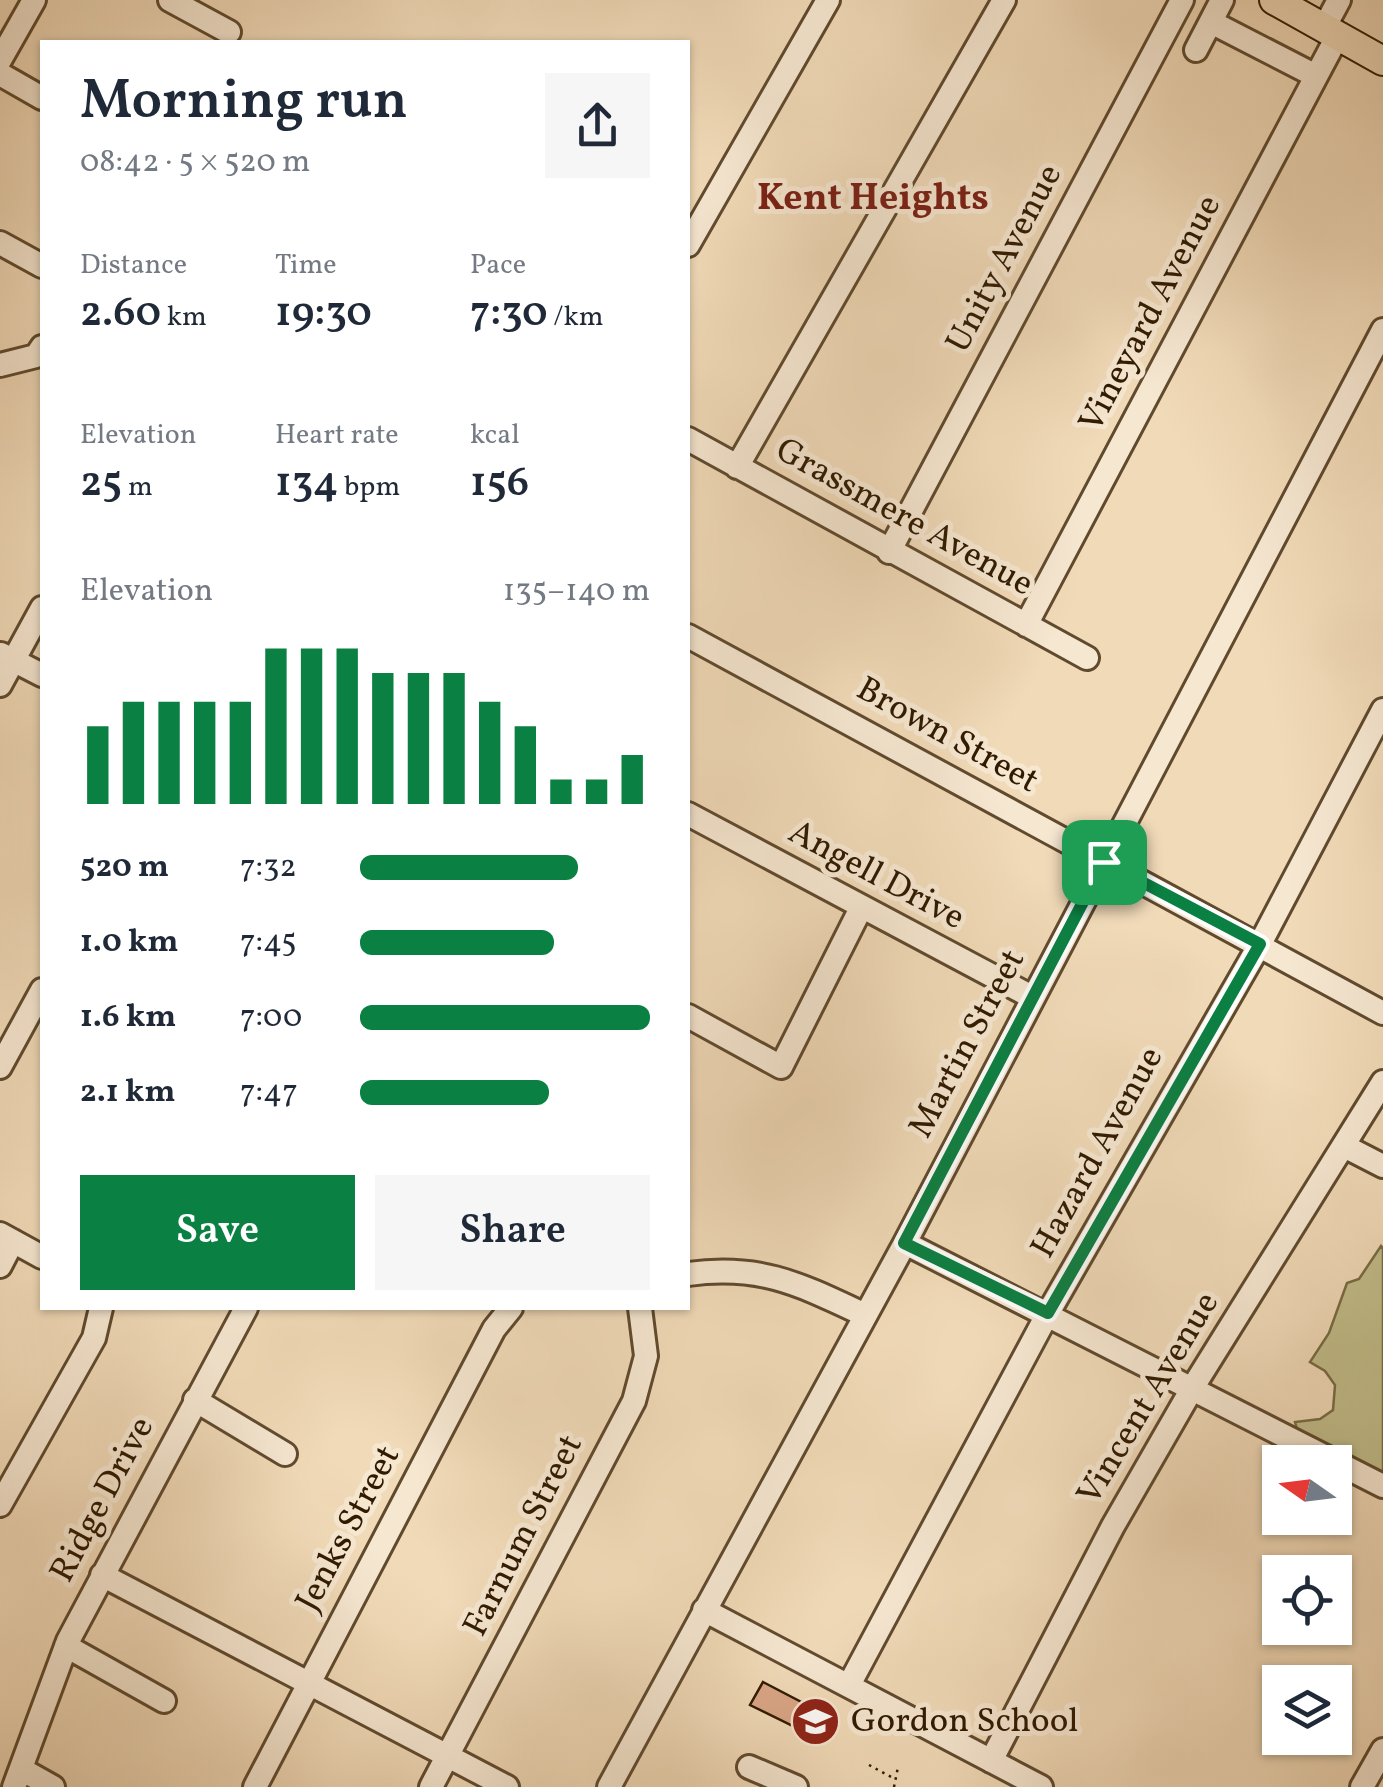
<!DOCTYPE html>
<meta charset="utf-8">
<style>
:root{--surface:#fff;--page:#f6f6f7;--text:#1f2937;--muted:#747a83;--accent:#0b8043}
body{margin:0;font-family:Vollkorn,serif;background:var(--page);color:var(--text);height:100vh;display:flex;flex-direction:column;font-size:38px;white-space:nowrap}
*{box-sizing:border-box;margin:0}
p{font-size:32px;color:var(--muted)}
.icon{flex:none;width:55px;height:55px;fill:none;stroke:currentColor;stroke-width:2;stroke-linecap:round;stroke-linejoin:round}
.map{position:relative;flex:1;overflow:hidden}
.side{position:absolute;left:40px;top:40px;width:650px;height:1270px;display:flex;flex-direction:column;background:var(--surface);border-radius:0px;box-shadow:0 2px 8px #0004}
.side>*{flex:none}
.needle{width:65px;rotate:284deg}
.fabs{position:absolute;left:1262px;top:1445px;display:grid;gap:20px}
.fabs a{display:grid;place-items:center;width:90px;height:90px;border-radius:0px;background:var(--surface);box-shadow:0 2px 8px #0004;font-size:50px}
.pin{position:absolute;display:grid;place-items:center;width:85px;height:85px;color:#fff;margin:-42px;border-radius:20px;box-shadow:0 5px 15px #0006}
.round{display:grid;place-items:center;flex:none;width:105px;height:105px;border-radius:0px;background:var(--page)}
.headline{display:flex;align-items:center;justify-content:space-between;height:170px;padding:0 40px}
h1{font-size:55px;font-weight:600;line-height:75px}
.metrics{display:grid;grid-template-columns:repeat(3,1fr);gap:15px;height:170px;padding:10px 40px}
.metrics div{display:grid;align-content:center}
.metrics b{font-size:42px;font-weight:600}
.metrics small{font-size:28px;font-weight:400}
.metrics p{font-size:28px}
.chart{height:280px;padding:20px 40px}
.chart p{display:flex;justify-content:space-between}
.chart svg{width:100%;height:180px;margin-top:10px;stroke:var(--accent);stroke-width:6}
.primary-button{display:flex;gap:20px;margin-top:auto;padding:20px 40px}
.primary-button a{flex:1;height:115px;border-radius:0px;background:var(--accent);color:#fff;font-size:40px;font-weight:600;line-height:115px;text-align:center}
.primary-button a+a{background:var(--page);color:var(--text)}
ul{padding:0 40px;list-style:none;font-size:32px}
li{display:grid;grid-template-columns:160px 120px 1fr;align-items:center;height:75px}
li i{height:25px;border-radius:12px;background:var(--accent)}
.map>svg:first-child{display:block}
</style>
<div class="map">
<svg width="1383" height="1787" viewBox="0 0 1383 1787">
<rect width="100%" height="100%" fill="#f1dab8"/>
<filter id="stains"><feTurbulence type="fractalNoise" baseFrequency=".002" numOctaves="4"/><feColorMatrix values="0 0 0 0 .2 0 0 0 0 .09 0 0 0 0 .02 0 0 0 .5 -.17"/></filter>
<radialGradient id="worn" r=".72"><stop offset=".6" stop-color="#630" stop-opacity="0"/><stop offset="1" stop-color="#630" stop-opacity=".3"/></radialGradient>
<path fill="#c1bd8a" stroke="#786c45" stroke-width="2.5" d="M1381,1246L1383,1248V1488L1322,1441L1297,1429L1295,1422L1320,1419L1333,1410L1335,1385L1325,1371L1310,1362L1329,1333L1347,1283L1359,1279Z"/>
<path fill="#daa687" stroke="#301a00" stroke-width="2.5" d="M763,1682L807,1705L795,1727L750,1705Z"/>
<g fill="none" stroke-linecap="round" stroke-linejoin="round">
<defs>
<path id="minor" d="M170,0L229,32
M1211,22L1316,76
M1324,28L1339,0
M1196,50L1222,0
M0,60L34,0
M0,74L42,98
M0,243L42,266
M688,245L828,0
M0,365L36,356L42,347
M688,439L1087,658
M737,467L1004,0
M889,552L1182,0
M1026,625L1338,35
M688,636L1383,1013
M1,654L42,675
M0,685L42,608
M688,814L1032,997
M688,1016L781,1067L861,908
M0,1067L42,990
M1346,1147L1383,1166
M0,1234L42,1257
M905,1243L1383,1486
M0,1266L13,1241
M688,1274C760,1264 799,1284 863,1314
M195,1400L285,1454
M0,1505L94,1338L101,1308
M102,1575L507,1787
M704,1610L1041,1787
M66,1646L164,1701
M849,1685L1048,1313L1260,944L1383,710
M991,1761L1113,1526L1193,1387L1383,1082
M749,1767L796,1787
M21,1769L53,1787
M14,1787L68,1641L246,1308
M255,1787L494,1329L511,1308
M431,1787L634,1401L646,1356L640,1308
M609,1787L905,1243L1383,330
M1362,1787L1383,1750"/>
<path id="major" d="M1274,0L1383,61"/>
</defs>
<use href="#minor" stroke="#604a2e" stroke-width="28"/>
<use href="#major" stroke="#301a00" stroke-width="32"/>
<path stroke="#301a00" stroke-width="2.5" stroke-dasharray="2.5 5" stroke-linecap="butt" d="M869,1765L895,1779
M894,1787L898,1767"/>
<use href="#minor" stroke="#f6e7d1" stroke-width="22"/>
<use href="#major" stroke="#f1dab8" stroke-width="28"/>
</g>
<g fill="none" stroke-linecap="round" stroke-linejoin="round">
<defs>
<path id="route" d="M1104,862L1260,944L1048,1313L904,1243Z"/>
</defs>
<use href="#route" stroke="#fff" stroke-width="20"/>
<use href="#route" stroke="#0b8043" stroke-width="12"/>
</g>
<defs>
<symbol id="school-disc" viewBox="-11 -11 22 22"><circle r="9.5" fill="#8f2418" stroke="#f6e7d1"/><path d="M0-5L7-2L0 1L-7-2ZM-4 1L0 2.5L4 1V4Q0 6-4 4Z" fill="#fff"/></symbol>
</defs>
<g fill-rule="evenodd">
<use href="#school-disc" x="788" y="1694" width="55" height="55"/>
</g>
<g text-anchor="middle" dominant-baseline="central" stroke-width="10" stroke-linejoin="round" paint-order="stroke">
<g font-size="35" fill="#301a00" stroke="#f6e7d1">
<text transform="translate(1005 259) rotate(-62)">Unity Avenue</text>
<text transform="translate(1151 314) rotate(-62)">Vineyard Avenue</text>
<text transform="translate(904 518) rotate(29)">Grassmere Avenue</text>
<text transform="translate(947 736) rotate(29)">Brown Street</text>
<text transform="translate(876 876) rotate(28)">Angell Drive</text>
<text transform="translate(968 1044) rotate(-62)">Martin Street</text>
<text transform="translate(1098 1153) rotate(-61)">Hazard Avenue</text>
<text transform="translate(1149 1399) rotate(-59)">Vincent Avenue</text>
<text transform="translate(103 1500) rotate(-62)">Ridge Drive</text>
<text transform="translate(349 1529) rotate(-62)">Jenks Street</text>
<text transform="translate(524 1536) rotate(-63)">Farnum Street</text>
</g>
<g font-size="35" fill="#301a00" stroke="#f6e7d1" text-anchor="start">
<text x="851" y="1722">Gordon School</text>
</g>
<g font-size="38" font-weight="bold" fill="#7a1f14" stroke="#f6e7d1">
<text x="873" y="199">Kent Heights</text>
</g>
</g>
<rect width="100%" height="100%" filter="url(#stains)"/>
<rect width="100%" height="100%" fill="url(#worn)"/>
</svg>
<div class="fabs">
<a><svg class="needle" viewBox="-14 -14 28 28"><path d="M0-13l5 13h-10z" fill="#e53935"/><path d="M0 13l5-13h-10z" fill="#747a83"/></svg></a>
<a><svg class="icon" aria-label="locate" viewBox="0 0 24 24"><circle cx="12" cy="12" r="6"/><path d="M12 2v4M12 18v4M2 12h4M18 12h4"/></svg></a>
<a><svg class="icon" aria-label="layers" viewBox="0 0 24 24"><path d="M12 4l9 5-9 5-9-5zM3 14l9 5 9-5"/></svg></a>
</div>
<div class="pin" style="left:1104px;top:862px;background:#1e9e55"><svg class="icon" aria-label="arrive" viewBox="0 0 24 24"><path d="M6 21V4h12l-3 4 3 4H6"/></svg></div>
<section class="side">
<div class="headline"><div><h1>Morning run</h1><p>08:42 · 5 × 520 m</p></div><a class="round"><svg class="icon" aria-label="share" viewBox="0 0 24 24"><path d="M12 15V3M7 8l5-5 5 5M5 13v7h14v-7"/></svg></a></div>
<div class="metrics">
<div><p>Distance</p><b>2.60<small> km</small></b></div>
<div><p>Time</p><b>19:30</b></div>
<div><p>Pace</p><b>7:30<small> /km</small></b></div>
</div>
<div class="metrics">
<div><p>Elevation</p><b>25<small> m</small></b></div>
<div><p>Heart rate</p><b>134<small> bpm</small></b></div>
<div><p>kcal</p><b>156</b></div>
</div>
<div class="chart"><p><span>Elevation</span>135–140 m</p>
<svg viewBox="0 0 160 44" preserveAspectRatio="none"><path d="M5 44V25M15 44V19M25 44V19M35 44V19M45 44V19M55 44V6M65 44V6M75 44V6M85 44V12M95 44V12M105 44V12M115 44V19M125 44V25M135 44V38M145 44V38M155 44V32"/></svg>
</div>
<ul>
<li><b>520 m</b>7:32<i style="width:75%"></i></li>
<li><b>1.0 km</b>7:45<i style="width:67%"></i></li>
<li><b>1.6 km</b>7:00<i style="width:100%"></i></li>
<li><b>2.1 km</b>7:47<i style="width:65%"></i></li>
</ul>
<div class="primary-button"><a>Save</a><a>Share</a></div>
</section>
</div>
